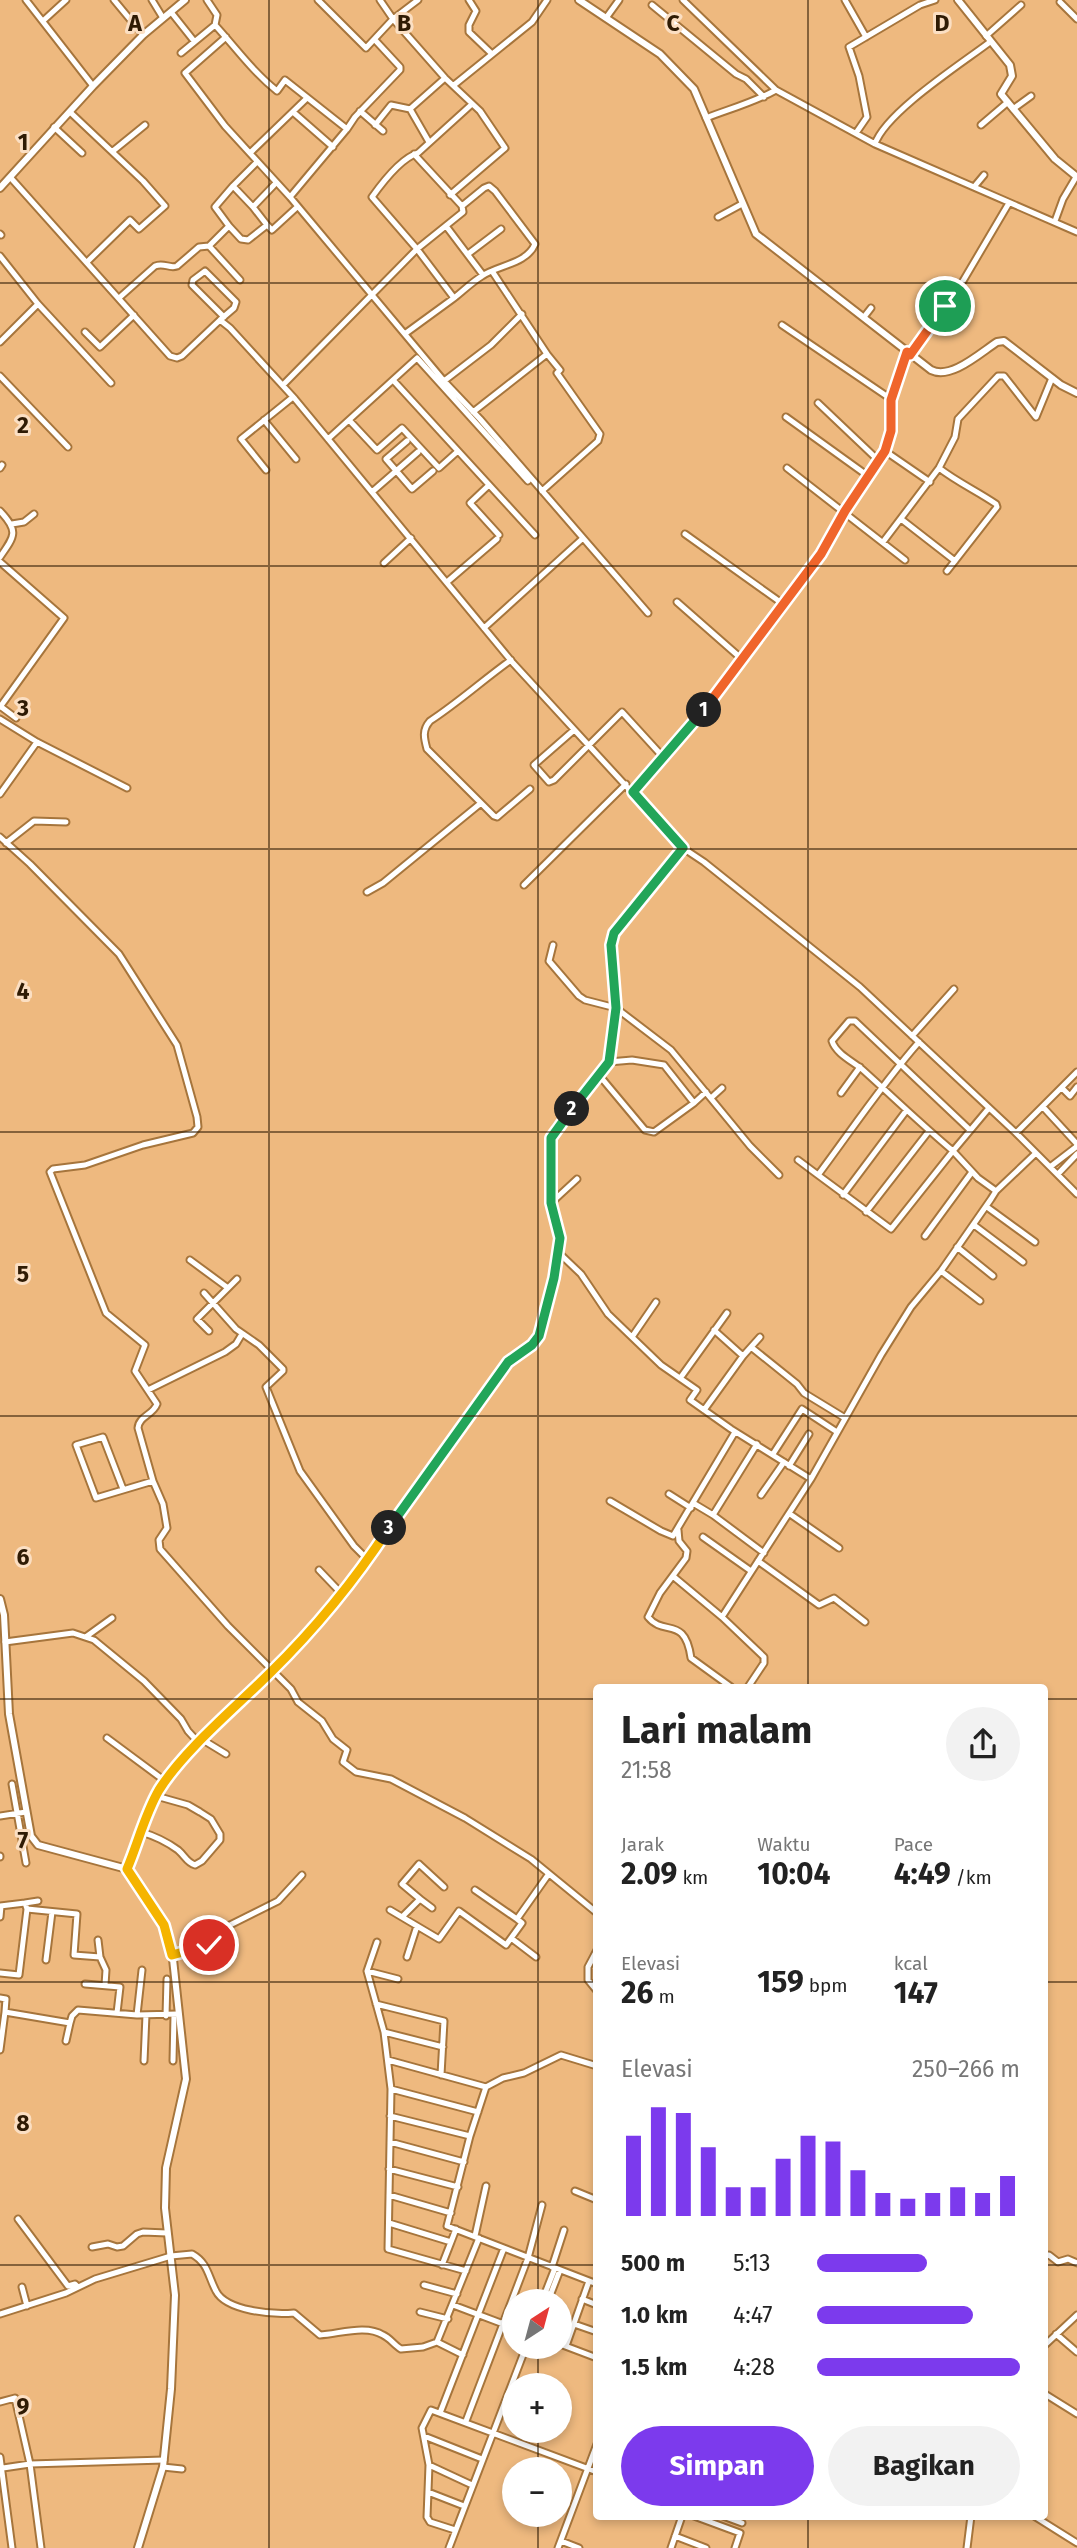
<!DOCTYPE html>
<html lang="id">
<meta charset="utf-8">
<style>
:root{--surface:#fff;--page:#f2f2f2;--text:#222;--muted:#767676;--accent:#7c3aed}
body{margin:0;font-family:"Fira Sans",sans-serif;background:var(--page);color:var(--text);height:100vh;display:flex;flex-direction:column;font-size:26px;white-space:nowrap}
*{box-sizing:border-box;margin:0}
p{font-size:23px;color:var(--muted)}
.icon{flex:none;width:38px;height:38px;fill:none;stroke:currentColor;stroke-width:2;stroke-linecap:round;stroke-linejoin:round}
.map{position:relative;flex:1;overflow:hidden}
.panel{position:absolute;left:593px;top:1684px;width:455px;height:836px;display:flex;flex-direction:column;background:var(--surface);border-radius:7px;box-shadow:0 4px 10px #0003}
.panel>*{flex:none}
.needle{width:46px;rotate:36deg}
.tools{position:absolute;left:502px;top:2289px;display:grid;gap:14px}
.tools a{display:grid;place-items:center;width:70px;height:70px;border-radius:50%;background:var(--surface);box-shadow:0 4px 10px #0003;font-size:35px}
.pin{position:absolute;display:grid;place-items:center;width:60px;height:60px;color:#fff;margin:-30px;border:4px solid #fff;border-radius:50%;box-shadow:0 2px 7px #0007}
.km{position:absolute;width:35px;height:35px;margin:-18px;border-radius:50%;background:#222;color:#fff;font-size:19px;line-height:35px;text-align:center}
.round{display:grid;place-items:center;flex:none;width:74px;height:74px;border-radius:37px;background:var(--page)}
.headline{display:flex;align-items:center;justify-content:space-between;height:119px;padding:0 28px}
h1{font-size:38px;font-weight:700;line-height:52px}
.metrics{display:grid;grid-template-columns:repeat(3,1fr);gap:10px;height:119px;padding:7px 28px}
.metrics div{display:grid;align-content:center}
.metrics b{font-size:30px;font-weight:700}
.metrics small{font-size:19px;font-weight:400}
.metrics p{font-size:19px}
.chart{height:196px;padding:14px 28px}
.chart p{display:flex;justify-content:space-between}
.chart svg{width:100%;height:126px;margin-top:7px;stroke:var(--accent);stroke-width:6}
.primary-button{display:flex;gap:14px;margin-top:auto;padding:14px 28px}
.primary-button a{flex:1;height:80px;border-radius:42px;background:var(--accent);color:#fff;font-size:28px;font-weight:700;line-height:80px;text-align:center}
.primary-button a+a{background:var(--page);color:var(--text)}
ul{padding:0 28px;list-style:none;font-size:23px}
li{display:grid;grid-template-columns:112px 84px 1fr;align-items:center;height:52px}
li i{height:18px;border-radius:9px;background:var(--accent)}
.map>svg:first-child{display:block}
</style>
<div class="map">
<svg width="1077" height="2548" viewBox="0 0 1077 2548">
<rect width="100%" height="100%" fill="#eeb97f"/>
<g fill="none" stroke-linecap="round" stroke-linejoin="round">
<defs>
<path id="minor" d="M26,0L93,86
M114,0L143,35
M152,0L163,18
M318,0L366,48L393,19L380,0
M418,0L393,19L445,78L480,111L505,148L450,195
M469,0L476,11L469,25V32L492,54
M683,0L776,90L875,144L1077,232
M845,0L866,37
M1060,2L1077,19
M652,5L736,74L746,79L764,97
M171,12L194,41
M606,18L619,0
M44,20L66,0
M215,25C236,48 253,72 277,91L285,80L347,129L290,197L225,126L185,73L226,37
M986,36L1021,5
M181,53L215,25L217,15L207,0
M454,85L532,22L547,0
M1013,109L1031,96
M360,111L383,131
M70,112L143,181L165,206L139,229L130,220L87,262
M293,112L333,147
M706,118C729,109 755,102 776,90
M375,125L391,105L410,109
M981,125L1008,102
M54,127L82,153
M347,129L355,117L400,70V67L375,40
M856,133L867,117L859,76L849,47L920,5L935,0
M429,142L410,109L445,78
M875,144C886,112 961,64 990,42
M113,151L145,125
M250,153L307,98
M10,177L170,356L177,358L182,356L220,320L230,328L295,399L513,663L683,848L704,862L860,987L1016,1133L1077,1194
M233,186L255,164
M974,187L984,175
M290,197L444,381L491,345L522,314
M462,206L484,188L489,186L495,191L535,244C527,264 498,265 482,276C472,282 463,291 454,298L417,249L372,197C382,183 401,158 418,153L472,104
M718,217L742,204
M1055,221L1063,199L1076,177
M267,225L272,230L296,208
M229,226L215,207L233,186L253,207L274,185
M446,226L483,275
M0,234L1,235
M209,246L240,280
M468,254L501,229
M0,256L38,304L111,383
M119,298L155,266C164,262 169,269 177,266L199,247L209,246L229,226L241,239L248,240L267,225L253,207
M864,317L871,308
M220,320L234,308L236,302L205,271L193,280L192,285L224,317
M782,325L891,399
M85,332L100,347L134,315
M406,333L454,298
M0,342L38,304
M910,355L963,281L1009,203
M0,376L68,447
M393,380L535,535
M444,381L480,419L648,613
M283,385L417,249L463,212L462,206L414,154
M818,403L878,460
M473,412L547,354L492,271
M786,417L868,476
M264,420L296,459
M349,420L377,450L402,428L439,468L458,451
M328,439L417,358L528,481
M407,441L386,459L412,489L433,471
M885,451L930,482
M0,468L2,465
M787,468L905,560
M939,468C957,482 977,491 996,504L997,507L947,571
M266,470L241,439L293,397
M489,485L470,503L499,535
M542,491L598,441L600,434L557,373L560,370L547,354
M372,492L418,452
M0,511C19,531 15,536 0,557
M901,519L955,561
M12,524L24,522L34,514
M685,534L783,604
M883,542L939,468L955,437L958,419L998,376H1004L1036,417L1052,378
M0,562L64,618L0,707
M384,563L411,538
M447,582L497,539
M677,602L743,660
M484,628L582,539
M511,660C483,680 459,702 430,721C422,730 424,738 427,749L494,816L497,817L530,789
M0,706L16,718
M0,719L37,742L127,788
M574,730L534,765L549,782L554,780L622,712L664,758
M633,792L688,730L743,660L821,554L845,511L885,451L891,431V399L907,352
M0,794L37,742
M0,837L30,864L119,954L177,1045L197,1117L198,1127L193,1133L143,1145L85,1165L53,1169L50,1172L106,1313L145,1345L135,1371L157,1404C153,1415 139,1416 138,1428L153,1481L96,1498L76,1445L103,1437L123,1489
M6,843L34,821L66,822
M524,885L626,784
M367,892L383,883L481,803
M553,945L549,961L579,996L585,1000L616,1008L671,1050L750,1146L779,1175
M912,1036L954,989
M919,1042C882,1084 851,1131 818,1175L891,1229L953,1151C922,1125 893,1097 863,1070C854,1062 836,1054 832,1041L849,1021H855L970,1130
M609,1062L632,1060L664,1065L694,1103L706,1092
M599,1075L645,1130L654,1132L694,1103
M1062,1088L1070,1096L1077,1087
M841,1093L860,1067
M711,1098L722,1088
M1043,1107L1077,1144L1076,1147L1050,1167
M1016,1133L1077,1072
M798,1160L818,1175
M1058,1174L1077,1154
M996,1191L1036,1153
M843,1195L906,1111
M551,1203L577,1179
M987,1207L1035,1242
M866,1212L929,1131
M974,1225L1023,1262
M925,1236L972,1172
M957,1247L993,1276
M559,1253L581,1274L608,1314L661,1365L697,1390L690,1400L731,1429L811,1479
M190,1260L228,1288
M941,1271L980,1301
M204,1293L236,1329L259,1345L283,1369V1371L266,1387L300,1471L354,1546L368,1560
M714,1330L743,1356
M209,1331L197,1319L237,1279
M632,1337L656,1302
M751,1347L797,1384L804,1393L845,1418
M681,1377L727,1313
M148,1390L225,1352L236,1344L242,1334
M704,1410L743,1356L760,1337
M773,1454L802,1409L837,1432
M789,1466L809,1434
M153,1481L163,1504L167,1528L159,1540L160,1549L228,1626L291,1689L298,1702L322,1721L333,1739L347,1750L343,1762L356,1772L391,1779L465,1818L531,1859L597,1913
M669,1494L691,1508
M761,1495L784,1462
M610,1501L661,1531L673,1536L735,1432
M693,1503L713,1515L764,1553
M790,1514L839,1548
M713,1515L757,1444
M678,1530L679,1541L687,1551L686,1558L660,1593L648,1617C664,1637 685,1615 691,1658L731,1687
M703,1537L751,1571
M758,1561L819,1605L834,1598L865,1622
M319,1570L341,1593
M674,1577L722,1617
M87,1636L112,1618
M5,1642L73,1633L94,1640L144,1681L181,1719L188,1731L199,1743
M748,1687L764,1663V1657L722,1617L811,1479L881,1355L911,1307L941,1271L991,1199L996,1191L978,1178L953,1151L989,1108
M107,1738L165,1781
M203,1740L226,1754
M12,1784L26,1863
M0,1816L26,1812
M141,1832C155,1836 167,1842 178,1850C185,1856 187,1863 195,1865L202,1861L220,1840V1834L211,1819L200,1812L188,1805L156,1796
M0,1856V1857
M127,1869C144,1830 151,1799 179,1764L273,1671L328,1608L368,1560L454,1435L508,1362L536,1340L554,1277L558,1253L560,1238L550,1195L551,1138L556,1127L609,1062L616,1008L611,945L614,933L683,848
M475,1890L517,1919L548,1875
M420,1899L432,1908
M25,1903L38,1901
M0,1906L25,1903L27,1909L77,1914L74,1955L100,1957L106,1970L105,1985
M390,1910L439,1939L459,1911L506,1945L522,1923L517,1919
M0,1917L1,1906
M402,1917L420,1899L402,1884L419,1864L444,1887
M511,1938L536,1957
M98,1940L100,1957
M377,1942L367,1971L384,2032L391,2089L388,2249L466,2271
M597,1950L588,1967V1980L597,1991
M172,1955L224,1939L228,1926L278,1901L302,1875
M407,1957L417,1926
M46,1960L52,1912
M367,1971L398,1979
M0,1973L19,1975L27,1909
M85,1984L120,1987L117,2013
M0,1998L6,1999L5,2012L70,2023L72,2016L78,2010L137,2015L178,2014
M376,2004L444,2021L441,2075
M137,2015L142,1970
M166,2016L167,1979
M384,2032L443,2047
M66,2041L70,2023
M0,2050L5,2012
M388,2060L486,2087L503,2078L524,2073L561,2055L597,2066
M144,2061L146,2015
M173,2061L174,2015
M486,2087L470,2136L447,2226L597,2284
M391,2089L478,2112
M390,2116L470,2136
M390,2142L464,2162
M389,2169L458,2187
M575,2191L597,2200
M389,2195L451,2213
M18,2219L68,2286L75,2284L78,2287
M389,2223L451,2242L456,2229
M475,2236L486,2186
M92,2247L108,2244L117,2247L123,2246L137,2234L143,2232L167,2233
M1045,2256L1049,2255L1058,2262L1068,2259L1077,2263
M442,2265L451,2242
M552,2267L564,2230
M424,2285L457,2294
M22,2287L27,2306
M582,2299L597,2305
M542,2301L555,2268
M548,2301L560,2270
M453,2305L514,2328
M420,2312L448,2319
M0,2314L66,2293L95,2279L171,2256L192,2254C208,2263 208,2276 216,2291C226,2311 274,2315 294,2313L320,2335C339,2334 366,2324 383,2335C390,2338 394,2345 401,2349L423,2347L437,2342L479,2238
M574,2324L597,2332
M1056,2334L1077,2352
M437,2342L463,2355
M560,2344L597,2358
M1045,2345L1077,2315
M566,2346L589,2281
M1045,2394L1077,2414
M0,2402L15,2398L30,2464L41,2548
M440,2413L504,2248
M466,2421L528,2258L542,2205
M424,2436L482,2459
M0,2457L12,2548
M429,2465L472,2485
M163,2467L182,2469
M3,2468L30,2464L164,2460
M428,2492L464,2506
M694,2516L740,2533L735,2548
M723,2516L742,2523
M1034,2516L1077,2543
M455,2530L430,2522L427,2517L429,2465L422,2428L431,2410L597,2472
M675,2536L706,2548
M561,2541L579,2548
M449,2548L526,2347
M558,2548L597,2444
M671,2548L682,2516
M967,2548L971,2516"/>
<path id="tertiary" d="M579,0L660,54L694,89L756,234L931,370C951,380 980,353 997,342L1004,341L1061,385L1077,393
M958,0L1010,65L1012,76L1001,94L1055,159L1077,177
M0,188L93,86L143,35L185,0
M0,1599L4,1615L9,1714L31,1836L38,1845L127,1869L159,1915L168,1935L173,1959L186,2079L166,2168L165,2208L175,2295L171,2389L163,2467L138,2548"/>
</defs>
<use href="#minor" stroke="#a6753c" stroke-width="9"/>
<use href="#tertiary" stroke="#a6753c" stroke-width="10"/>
<use href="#minor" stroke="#fff" stroke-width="5"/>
<use href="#tertiary" stroke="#fff" stroke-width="6"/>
</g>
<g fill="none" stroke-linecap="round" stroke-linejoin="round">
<defs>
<path id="split-1" d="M704,710L821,554L845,511L885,451L891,431V400L907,352L910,355L945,306"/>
<path id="split-2" d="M572,1109L609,1062L616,1008L611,945L614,933L683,848L633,792L704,710"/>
<path id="split-3" d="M389,1528L508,1362L532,1345L539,1336L554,1278L560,1238L551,1203V1138L572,1109"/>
<path id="split-4" d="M209,1945L172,1955L164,1925L127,1869C138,1843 145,1814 159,1790C184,1750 236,1707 270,1673C314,1630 355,1580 389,1528"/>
</defs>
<use href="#split-1" stroke="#fff" stroke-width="14"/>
<use href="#split-2" stroke="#fff" stroke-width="14"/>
<use href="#split-3" stroke="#fff" stroke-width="14"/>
<use href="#split-4" stroke="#fff" stroke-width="14"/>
<use href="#split-1" stroke="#f0652b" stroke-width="9"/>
<use href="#split-2" stroke="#22a559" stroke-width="9"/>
<use href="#split-3" stroke="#22a559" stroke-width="9"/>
<use href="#split-4" stroke="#f5b400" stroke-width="9"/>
</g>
<path fill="none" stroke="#2f1b04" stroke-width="2" stroke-opacity="0.55" d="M269,0V2548M538,0V2301M808,0V1687M0,283H1077M0,566H1077M0,849H1077M0,1132H1077M0,1416H1077M0,1699H597M1045,1699H1077M0,1982H597M1045,1982H1077M0,2265H597M1045,2265H1077M538,2347V2385M538,2431V2469M538,2515V2548M808,2516V2548"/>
<g font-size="23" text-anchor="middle" font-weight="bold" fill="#2f1b04" stroke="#fbdfc3" stroke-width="6" stroke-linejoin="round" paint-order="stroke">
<text x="135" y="31">A</text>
<text x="404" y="31">B</text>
<text x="673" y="31">C</text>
<text x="942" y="31">D</text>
<text x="23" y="150">1</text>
<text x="23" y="433">2</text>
<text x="23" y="716">3</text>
<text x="23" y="999">4</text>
<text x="23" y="1282">5</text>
<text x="23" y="1565">6</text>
<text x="23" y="1848">7</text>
<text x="23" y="2131">8</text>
<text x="23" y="2414">9</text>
</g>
</svg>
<div class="tools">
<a><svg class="needle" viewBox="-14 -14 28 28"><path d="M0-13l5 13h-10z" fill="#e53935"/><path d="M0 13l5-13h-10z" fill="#767676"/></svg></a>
<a>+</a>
<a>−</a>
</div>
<div class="pin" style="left:945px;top:306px;background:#1e9e55"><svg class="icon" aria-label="arrive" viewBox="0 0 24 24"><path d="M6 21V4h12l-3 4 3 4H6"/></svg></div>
<div class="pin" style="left:209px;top:1945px;background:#d93025"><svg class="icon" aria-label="check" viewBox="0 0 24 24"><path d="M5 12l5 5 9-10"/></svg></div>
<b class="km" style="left:704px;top:710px">1</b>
<b class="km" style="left:572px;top:1109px">2</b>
<b class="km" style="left:389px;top:1528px">3</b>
<section class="panel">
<div class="headline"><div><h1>Lari malam</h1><p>21:58</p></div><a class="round"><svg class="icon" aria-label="share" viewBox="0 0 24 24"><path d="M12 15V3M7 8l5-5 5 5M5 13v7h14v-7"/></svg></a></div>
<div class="metrics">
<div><p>Jarak</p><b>2.09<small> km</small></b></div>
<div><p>Waktu</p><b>10:04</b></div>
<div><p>Pace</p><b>4:49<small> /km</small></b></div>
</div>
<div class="metrics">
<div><p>Elevasi</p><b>26<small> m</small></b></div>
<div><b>159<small> bpm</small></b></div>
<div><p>kcal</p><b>147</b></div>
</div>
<div class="chart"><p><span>Elevasi</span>250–266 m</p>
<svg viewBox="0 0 160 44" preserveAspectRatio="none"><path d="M5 44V16M15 44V6M25 44V8M35 44V20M45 44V34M55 44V34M65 44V24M75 44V16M85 44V18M95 44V28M105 44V36M115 44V38M125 44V36M135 44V34M145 44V36M155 44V30"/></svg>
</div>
<ul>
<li><b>500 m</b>5:13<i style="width:54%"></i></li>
<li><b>1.0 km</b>4:47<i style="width:77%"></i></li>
<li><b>1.5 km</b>4:28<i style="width:100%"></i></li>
</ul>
<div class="primary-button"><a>Simpan</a><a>Bagikan</a></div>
</section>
</div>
